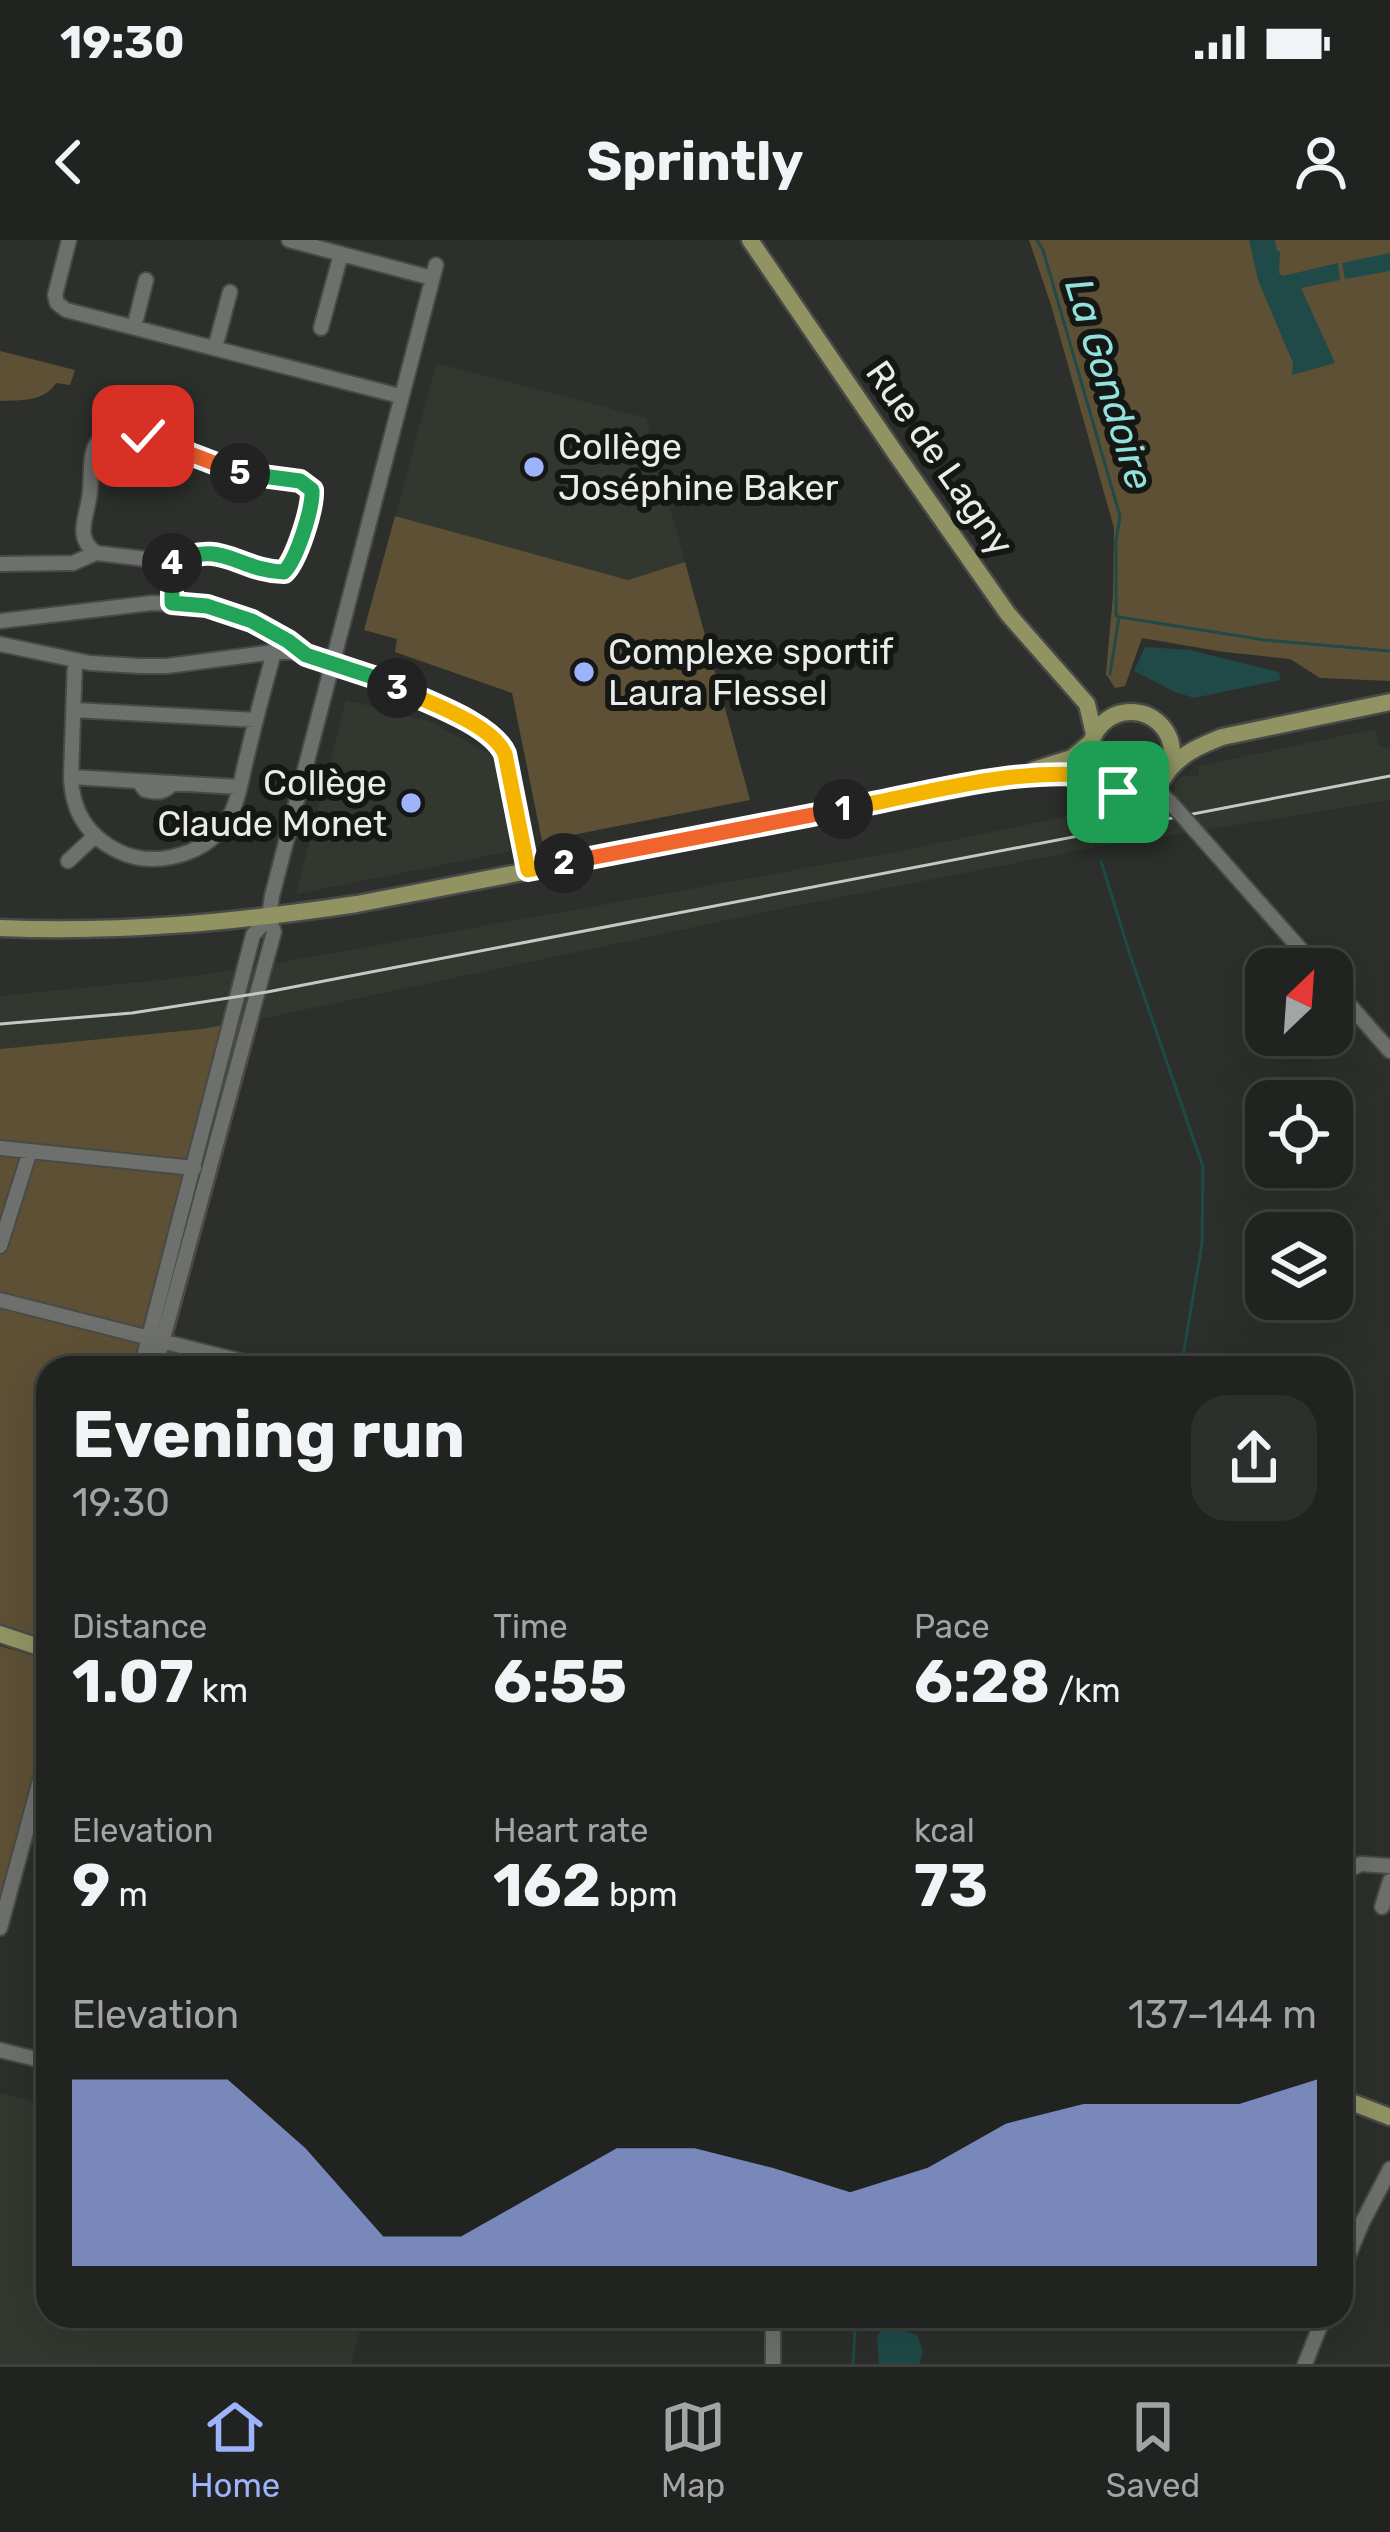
<!DOCTYPE html>
<meta charset="utf-8">
<style>
:root{--surface:#212320;--page:#2d2f2d;--text:#f1f3f6;--muted:#a2a4a5;--line:#3e403e;--accent:#9db4fd}
body{margin:0;font-family:Rubik,sans-serif;background:var(--page);color:var(--text);height:100vh;display:flex;flex-direction:column;font-size:45px;white-space:nowrap}
*{box-sizing:border-box;margin:0}
p{font-size:39px;color:var(--muted)}
.icon{flex:none;width:66px;height:66px;fill:none;stroke:currentColor;stroke-width:2;stroke-linecap:round;stroke-linejoin:round}
.map{position:relative;flex:1;overflow:hidden}
.side{position:absolute;left:36px;top:1116px;width:1317px;height:972px;display:flex;flex-direction:column;background:var(--surface);border-radius:36px;box-shadow:0 12px 48px #0002,0 0 0 3px var(--line)}
.side>*{flex:none}
.needle{width:78px;rotate:25deg}
.controls{position:absolute;left:1245px;top:708px;display:grid;gap:24px}
.controls a{display:grid;place-items:center;width:108px;height:108px;border-radius:24px;background:var(--surface);box-shadow:0 12px 48px #0002,0 0 0 3px var(--line);font-size:60px}
.pin{position:absolute;display:grid;place-items:center;width:102px;height:102px;color:#fff;margin:-51px;border-radius:24px;box-shadow:0 6px 18px #0006}
.km{position:absolute;width:60px;height:60px;margin:-30px;border-radius:50%;background:#222;color:#fff;font-size:33px;line-height:60px;text-align:center}
.round{display:grid;place-items:center;flex:none;width:126px;height:126px;border-radius:36px;background:var(--page)}
.overview{display:flex;align-items:center;justify-content:space-between;height:204px;padding:0 36px}
h1{font-size:66px;font-weight:700;line-height:90px}
.figures{display:grid;grid-template-columns:repeat(3,1fr);gap:18px;height:204px;padding:12px 36px}
.figures div{display:grid;align-content:center}
.figures b{font-size:60px;font-weight:700}
.figures small{font-size:33px;font-weight:400}
.figures p{font-size:33px}
.chart{height:336px;padding:24px 36px}
.chart p{display:flex;justify-content:space-between}
.chart svg{width:100%;height:216px;margin-top:12px;fill:var(--accent);opacity:.7}
.status{display:flex;justify-content:space-between;align-items:center;height:84px;padding:0 60px;background:var(--surface);direction:ltr}
.status svg{height:33px;fill:currentColor}
header{display:flex;justify-content:space-between;align-items:center;height:156px;padding:0 36px;background:var(--surface);font-size:54px;font-weight:700}
.tabs{display:flex;justify-content:space-around;align-items:center;height:168px;border-top:3px solid var(--line);background:var(--surface);font-size:33px;color:var(--muted)}
.tabs a{display:grid;justify-items:center;gap:6px}
.tabs .selected{color:var(--accent)}
.map>svg:first-child{display:block}
</style>
<div class="status"><b>19:30</b><svg viewBox="0 0 49 12"><path d="M0 12V9h3v3zM5 12V6h3v6zM10 12V3h3v9zM15 12V0h3v12zM26 1h20v11H26zM47 4h2v5h-2z"/></svg></div>
<header><svg class="icon" aria-label="back" viewBox="0 0 24 24"><path d="M15 5l-7 7 7 7"/></svg>Sprintly<svg class="icon" aria-label="person" viewBox="0 0 24 24"><circle cx="12" cy="8" r="4"/><path d="M4 21q1-7 8-7t8 7"/></svg></header>
<div class="map">
<svg width="1390" height="2124" viewBox="0 0 1390 2124">
<rect width="100%" height="100%" fill="#2c2f2b"/>
<path fill="#32382f" d="M436,123L646,178L685,322L628,340L396,276Z
M346,460L429,481L493,516L511,611L296,654Z
M1375,489L1379,506L1390,508V560L1092,608L794,666L260,779L201,789L0,809V756L171,739L272,724L896,612L1068,576L1100,558L1122,564L1156,561L1174,552V543L1181,536H1198L1199,526Z
M0,1853L48,1865V2076H364L351,2124H0Z"/>
<path fill="#5e5035" d="M1029,0H1390V441L1320,438L1290,419L1224,412L1142,398L1125,446L1115,448L1106,434L1113,355L1114,288L1051,65Z
M0,111L75,130L70,145L56,143C44,162 21,160 0,161Z
M395,276L628,340L685,322L750,560L542,601L512,453L395,412L397,399L364,390Z
M260,779L165,1128H48V1401L0,1386V809L201,789Z
M0,1406L48,1420V1490L0,1659Z"/>
<path fill="#1f4a48" d="M1249,0H1275L1277,11L1280,12L1279,33L1283,36L1338,23L1340,40L1301,48L1335,123L1292,135L1293,123L1258,40Z
M1390,13V31L1345,39L1342,23Z
M1145,407L1190,410L1279,432L1281,440L1194,458L1175,452L1134,431Z
M891,2086L917,2095L923,2111L919,2124H879L877,2096L882,2089Z"/>
<g fill="none" stroke-linecap="round" stroke-linejoin="round">
<path stroke="#1f4a48" stroke-width="3" d="M1037,0L1043,10L1120,276L1116,301V376L1119,377L1110,434
M1119,377L1265,400L1390,411
M1101,621L1130,715L1203,927L1202,1004L1181,1128
M853,2124L856,2076"/>
<defs>
<path id="minor" d="M69,0L55,55L57,63L66,70L400,156
M289,0L432,38
M134,87L146,40
M321,88L341,14
M215,108L230,52
M129,191L233,231L300,240L312,250C313,268 297,319 284,332H268L223,314H195L172,322L96,313C73,297 88,275 90,252C93,219 84,193 129,191Z
M0,324L73,323L96,313
M172,363V322
M0,381L152,363C208,363 256,377 301,411
M0,404L90,423L140,426H167L274,412H292L379,439L477,487L501,505L528,630
M75,420L71,537C72,571 87,596 118,611C136,620 153,621 172,617C195,612 213,602 226,583C239,563 242,534 248,512C256,478 265,445 274,412
M74,470L256,480
M71,537L239,547
M138,541L145,550C158,553 164,553 173,543
M1145,552L1162,555L1170,562
M1193,588L1318,729
M68,621L95,596
M1332,745L1390,811
M0,908L194,928
M0,1006L30,911
M0,1060L268,1128
M141,1128L253,695L269,677
M155,1128L274,692L269,677L272,656L436,25
M1341,1633L1361,1624L1390,1626
M1382,1667L1390,1641
M0,1688L48,1511
M0,1810L48,1822
M1341,2033L1362,1983L1390,1929
M773,2124V2076
M1305,2124L1324,2076"/>
<path id="major" d="M750,0L898,217L1008,374L1087,464L1094,494
M1090 513a41 41 0 1 1 82 0a41 41 0 1 1-82 0Z
M1034,530L1072,518L1092,501
M1169,530C1184,512 1200,506 1222,497L1390,462
M0,688C123,693 236,682 357,664L1005,539L1074,533L1096,536
M0,1394L48,1410
M1341,1858L1390,1877"/>
</defs>
<use href="#minor" stroke="#484a47" stroke-width="18"/>
<use href="#major" stroke="#484a47" stroke-width="21"/>
<use href="#minor" stroke="#6d706c" stroke-width="14"/>
<use href="#major" stroke="#919462" stroke-width="16"/>
<path stroke="#c6c8c5" stroke-width="3" d="M0,784L132,773L267,752L1390,536"/>
<defs>
<path id="minor-bridge" d="M1170,562L1193,588"/>
</defs>
<use href="#minor-bridge" stroke="#484a47" stroke-width="18" stroke-linecap="butt"/>
<use href="#minor-bridge" stroke="#6d706c" stroke-width="14"/>
</g>
<g fill="none" stroke-linecap="round" stroke-linejoin="round">
<defs>
<path id="split-1" d="M843,569C925,554 1013,527 1096,536L1106,546L1118,552"/>
<path id="split-2" d="M564,623L843,569"/>
<path id="split-3" d="M397,448C427,462 492,484 505,514L528,630L564,623"/>
<path id="split-4" d="M172,323V363L207,366L252,381L288,401L306,415L379,439L397,448"/>
<path id="split-5" d="M172,323C222,298 238,331 284,332C297,319 313,268 312,250L300,241L240,233"/>
<path id="split-6" d="M143,196L240,233"/>
</defs>
<use href="#split-1" stroke="#fff" stroke-width="24"/>
<use href="#split-2" stroke="#fff" stroke-width="24"/>
<use href="#split-3" stroke="#fff" stroke-width="24"/>
<use href="#split-4" stroke="#fff" stroke-width="24"/>
<use href="#split-5" stroke="#fff" stroke-width="24"/>
<use href="#split-6" stroke="#fff" stroke-width="24"/>
<use href="#split-1" stroke="#f5b400" stroke-width="15"/>
<use href="#split-2" stroke="#f0652b" stroke-width="15"/>
<use href="#split-3" stroke="#f5b400" stroke-width="15"/>
<use href="#split-4" stroke="#22a559" stroke-width="15"/>
<use href="#split-5" stroke="#22a559" stroke-width="15"/>
<use href="#split-6" stroke="#f0652b" stroke-width="15"/>
</g>
<g fill="#9db4fd" stroke="#151715" stroke-width="4.5">
<circle cx="534" cy="227" r="12"/>
<circle cx="584" cy="432" r="12"/>
<circle cx="411" cy="563" r="12"/>
</g>
<g text-anchor="middle" dominant-baseline="central" stroke-width="12" stroke-linejoin="round" paint-order="stroke">
<g font-size="36" fill="#eaece9" stroke="#151715" text-anchor="start">
<text x="558" y="206">Collège<tspan x="558" dy="41">Joséphine Baker</tspan></text>
<text x="608" y="411">Complexe sportif<tspan x="608" dy="41">Laura Flessel</tspan></text>
<text x="387" y="542" text-anchor="end">Collège<tspan x="387" dy="41">Claude Monet</tspan></text>
</g>
<g font-size="36" fill="#eaece9" stroke="#151715">
<text transform="translate(940 218) rotate(55)">Rue de Lagny</text>
</g>
<g font-size="39" font-style="italic" fill="#93e1dc" stroke="#151715">
<text transform="translate(1109 144) rotate(73)">La Gondoire</text>
</g>
</g>
</svg>
<div class="controls">
<a><svg class="needle" viewBox="-14 -14 28 28"><path d="M0-13l5 13h-10z" fill="#e53935"/><path d="M0 13l5-13h-10z" fill="#a2a4a5"/></svg></a>
<a><svg class="icon" aria-label="locate" viewBox="0 0 24 24"><circle cx="12" cy="12" r="6"/><path d="M12 2v4M12 18v4M2 12h4M18 12h4"/></svg></a>
<a><svg class="icon" aria-label="layers" viewBox="0 0 24 24"><path d="M12 4l9 5-9 5-9-5zM3 14l9 5 9-5"/></svg></a>
</div>
<div class="pin" style="left:1118px;top:552px;background:#1e9e55"><svg class="icon" aria-label="arrive" viewBox="0 0 24 24"><path d="M6 21V4h12l-3 4 3 4H6"/></svg></div>
<div class="pin" style="left:143px;top:196px;background:#d93025"><svg class="icon" aria-label="check" viewBox="0 0 24 24"><path d="M5 12l5 5 9-10"/></svg></div>
<b class="km" style="left:843px;top:569px">1</b>
<b class="km" style="left:564px;top:623px">2</b>
<b class="km" style="left:397px;top:448px">3</b>
<b class="km" style="left:172px;top:323px">4</b>
<b class="km" style="left:240px;top:233px">5</b>
<section class="side">
<div class="overview"><div><h1>Evening run</h1><p>19:30</p></div><a class="round"><svg class="icon" aria-label="share" viewBox="0 0 24 24"><path d="M12 15V3M7 8l5-5 5 5M5 13v7h14v-7"/></svg></a></div>
<div class="figures">
<div><p>Distance</p><b>1.07<small> km</small></b></div>
<div><p>Time</p><b>6:55</b></div>
<div><p>Pace</p><b>6:28<small> /km</small></b></div>
</div>
<div class="figures">
<div><p>Elevation</p><b>9<small> m</small></b></div>
<div><p>Heart rate</p><b>162<small> bpm</small></b></div>
<div><p>kcal</p><b>73</b></div>
</div>
<div class="chart"><p><span>Elevation</span>137–144 m</p>
<svg viewBox="0 0 160 44" preserveAspectRatio="none"><path d="M0 44V6L10 6L20 6L30 20L40 38L50 38L60 29L70 20L80 20L90 24L100 29L110 24L120 15L130 11L140 11L150 11L160 6V44z"/></svg>
</div>
</section>
</div>
<nav class="tabs">
<a class="selected"><svg class="icon" aria-label="home" viewBox="0 0 24 24"><path d="M3 11l9-7 9 7M6 9v11h12V9"/></svg>Home</a>
<a><svg class="icon" aria-label="map" viewBox="0 0 24 24"><path d="M3 6l6-2 6 2 6-2v14l-6 2-6-2-6 2zM9 4v14M15 6v14"/></svg>Map</a>
<a><svg class="icon" aria-label="saved" viewBox="0 0 24 24"><path d="M7 4h10v16l-5-4-5 4z"/></svg>Saved</a>
</nav>
